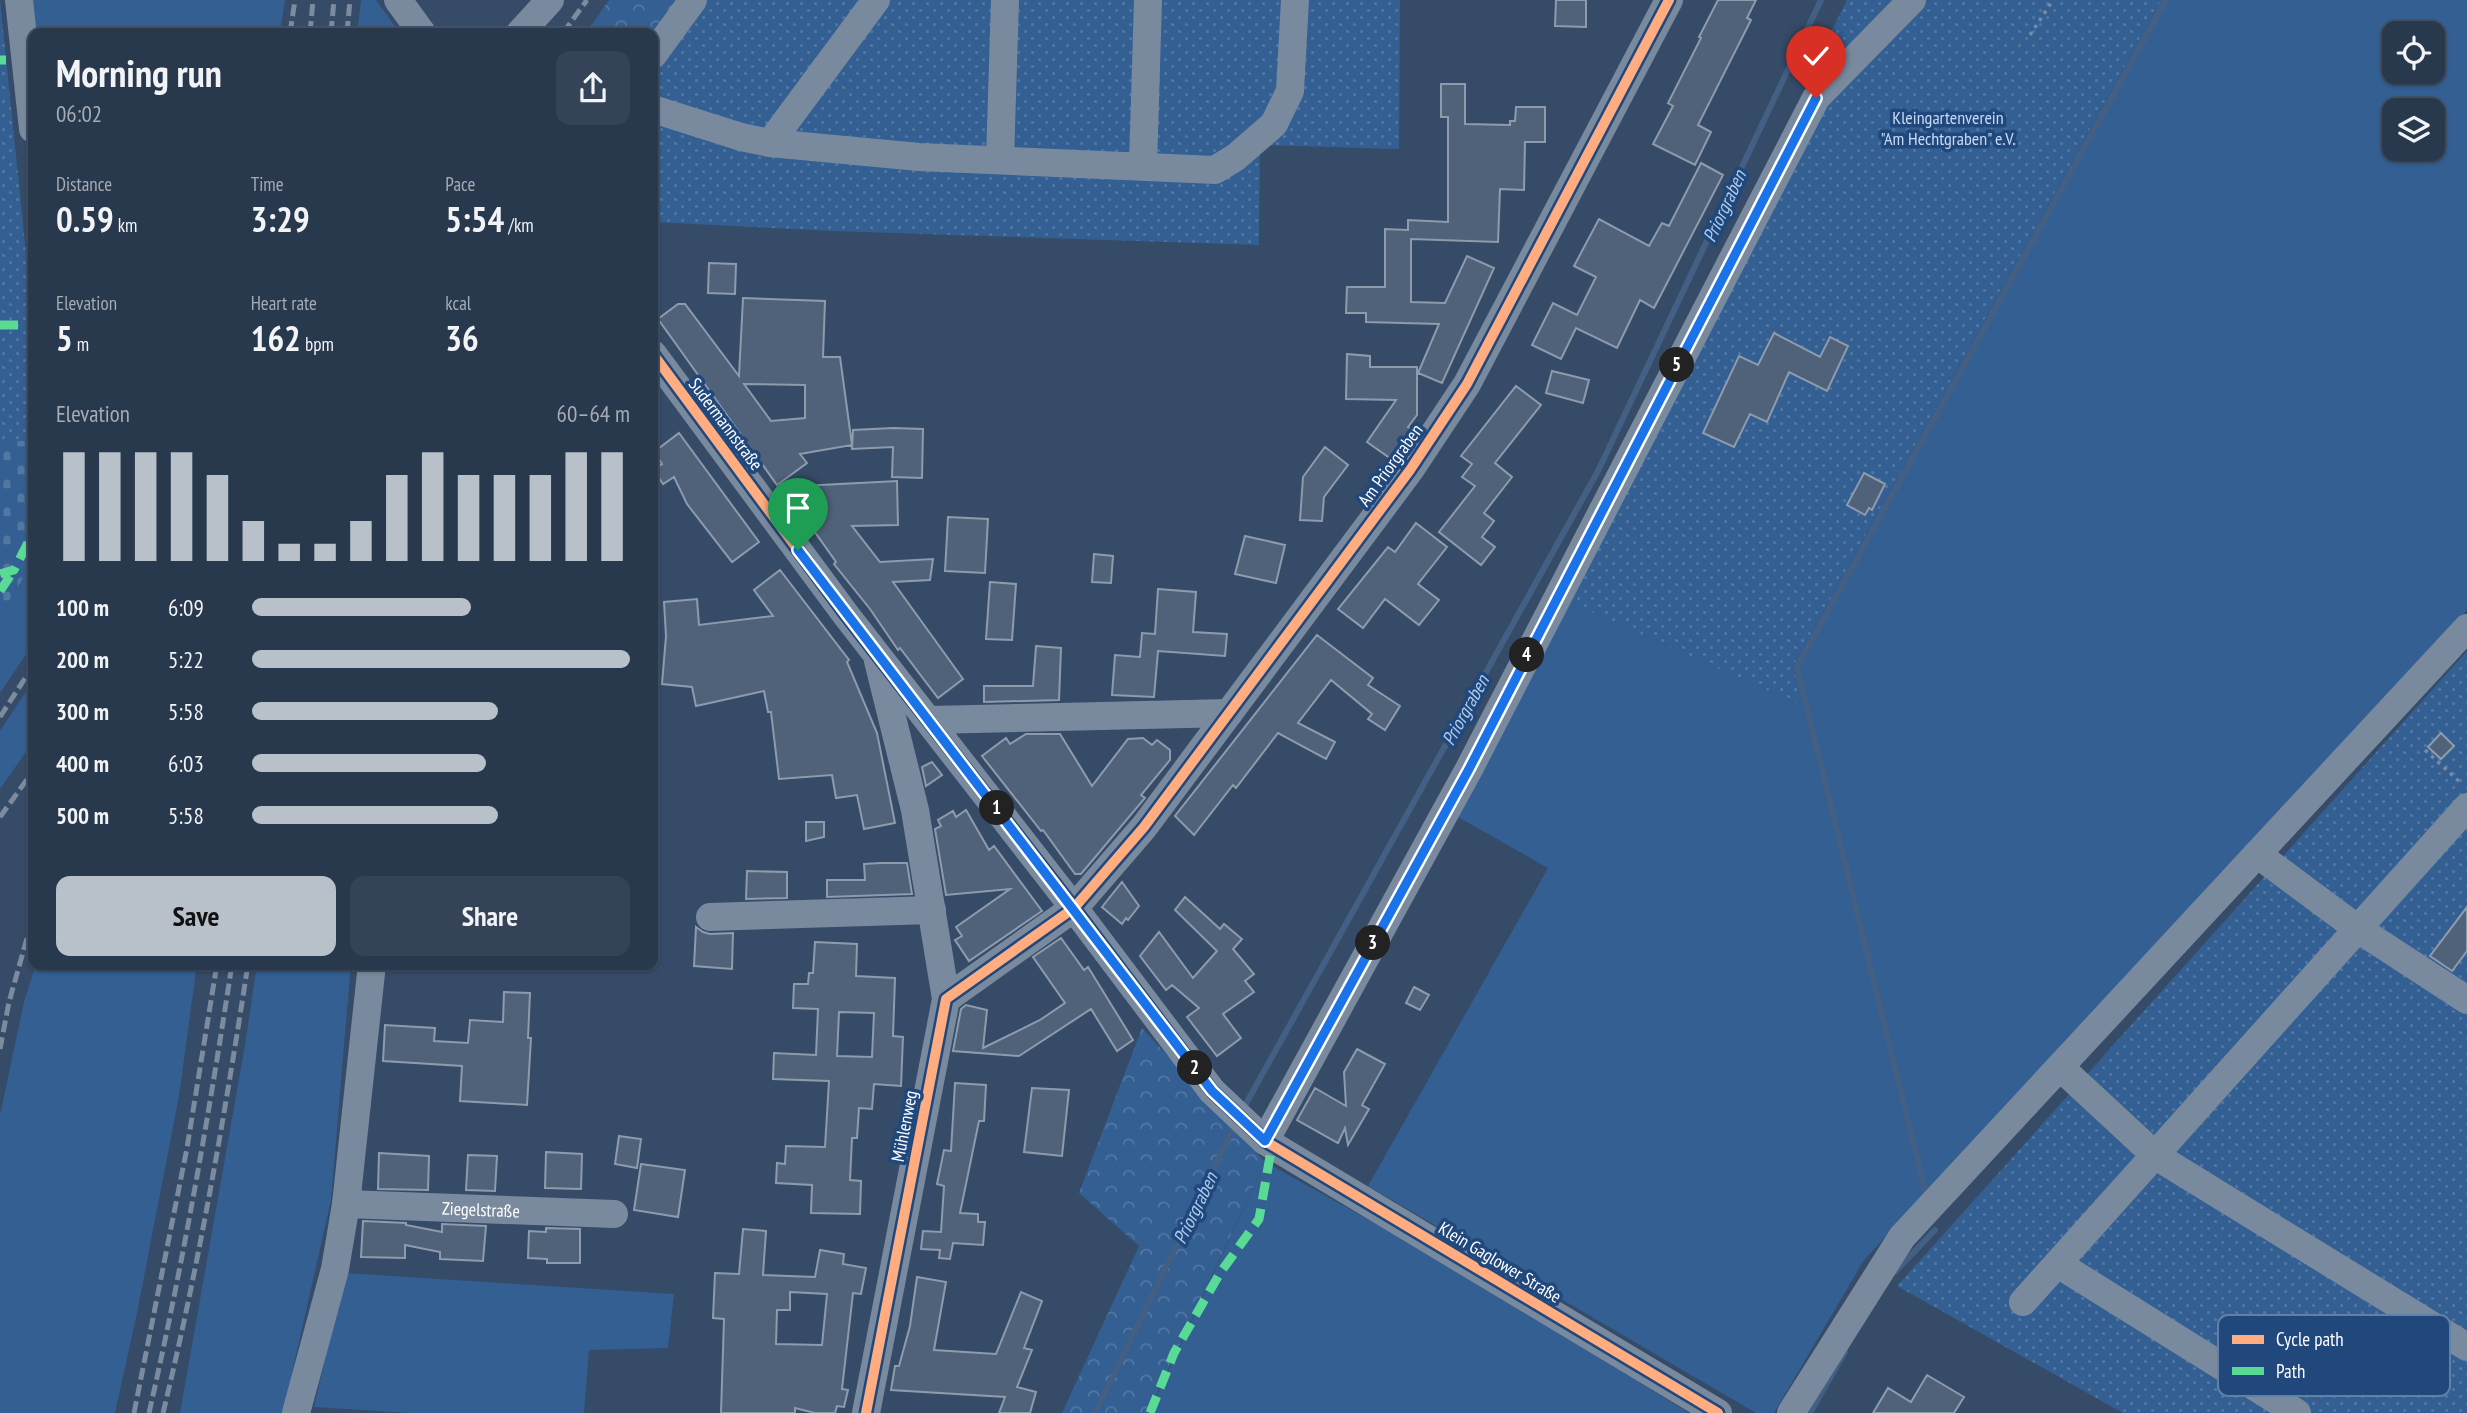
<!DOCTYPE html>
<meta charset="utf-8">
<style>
:root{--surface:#28384d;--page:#344357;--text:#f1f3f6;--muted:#a5acb6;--line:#445265;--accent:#b8c0ca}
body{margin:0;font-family:"PT Sans Narrow",sans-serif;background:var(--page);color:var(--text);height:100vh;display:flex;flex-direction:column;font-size:26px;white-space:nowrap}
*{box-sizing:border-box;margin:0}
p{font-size:23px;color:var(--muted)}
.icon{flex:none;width:38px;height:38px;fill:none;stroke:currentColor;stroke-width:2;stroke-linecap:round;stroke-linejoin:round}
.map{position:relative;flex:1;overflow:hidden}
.panel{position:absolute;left:28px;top:28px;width:630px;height:942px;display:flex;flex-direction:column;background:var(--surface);border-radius:14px;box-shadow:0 2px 5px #0004,0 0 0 2px var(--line)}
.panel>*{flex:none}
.controls{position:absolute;left:2382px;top:21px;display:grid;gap:14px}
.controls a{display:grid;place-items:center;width:63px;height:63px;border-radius:14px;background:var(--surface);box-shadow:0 2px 5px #0004,0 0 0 2px var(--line);font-size:35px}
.pin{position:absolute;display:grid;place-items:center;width:60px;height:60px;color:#fff;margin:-72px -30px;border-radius:50% 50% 50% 0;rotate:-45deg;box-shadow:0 0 7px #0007}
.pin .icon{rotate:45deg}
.km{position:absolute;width:35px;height:35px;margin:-18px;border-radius:50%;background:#222;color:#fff;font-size:19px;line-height:35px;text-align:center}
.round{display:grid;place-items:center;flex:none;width:74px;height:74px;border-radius:14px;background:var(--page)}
.head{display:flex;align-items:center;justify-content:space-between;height:119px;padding:0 28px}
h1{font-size:38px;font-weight:600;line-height:52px}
.stats{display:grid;grid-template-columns:repeat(3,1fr);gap:10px;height:119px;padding:7px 28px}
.stats div{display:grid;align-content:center}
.stats b{font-size:35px;font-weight:600}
.stats small{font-size:19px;font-weight:400}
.stats p{font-size:19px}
.chart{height:196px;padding:14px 28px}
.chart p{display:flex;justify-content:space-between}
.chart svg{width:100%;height:126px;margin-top:7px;stroke:var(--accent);stroke-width:6}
.primary-button{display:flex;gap:14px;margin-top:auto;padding:14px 28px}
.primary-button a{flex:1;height:80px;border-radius:14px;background:var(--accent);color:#111;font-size:28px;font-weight:600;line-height:80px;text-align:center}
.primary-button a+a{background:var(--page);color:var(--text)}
ul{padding:0 28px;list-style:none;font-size:23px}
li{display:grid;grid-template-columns:112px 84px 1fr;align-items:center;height:52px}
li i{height:18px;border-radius:9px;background:var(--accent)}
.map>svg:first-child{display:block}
</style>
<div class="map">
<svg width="2467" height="1413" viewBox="0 0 2467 1413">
<defs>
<pattern id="forest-crowns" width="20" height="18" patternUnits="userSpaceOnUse" patternTransform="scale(1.75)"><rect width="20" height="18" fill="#335f93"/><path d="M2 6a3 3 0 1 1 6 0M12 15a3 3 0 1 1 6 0" fill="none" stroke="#5277a3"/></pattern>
<pattern id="cemetery-stones" width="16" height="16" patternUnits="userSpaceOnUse" patternTransform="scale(1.75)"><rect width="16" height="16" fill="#335f93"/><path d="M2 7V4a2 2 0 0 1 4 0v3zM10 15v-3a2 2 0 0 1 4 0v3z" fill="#5277a3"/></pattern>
<pattern id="garden-dots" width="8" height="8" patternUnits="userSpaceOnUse" patternTransform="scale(1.75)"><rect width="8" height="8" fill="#335f93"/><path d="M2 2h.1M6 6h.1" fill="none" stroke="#5277a3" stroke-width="1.8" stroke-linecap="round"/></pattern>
</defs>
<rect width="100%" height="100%" fill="#354b67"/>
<path fill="#335f93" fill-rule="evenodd" d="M32,0H285L280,33H35Z
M361,0H376L400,33H357Z
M2161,0H2467V610L1864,1260L1774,1413H1756L1368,1186L1548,868L1458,817L1567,601L1800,704L1793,666ZM2394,33H2432V72H2394ZM2394,110H2432V149H2394Z
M33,561V644L0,693V617Z
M33,681V742L0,789V731Z
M36,964H197L179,1096L137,1313L115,1413H0V1115L24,1002Z
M257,964H351L331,1200L283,1413H180L245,1045Z
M1265,1162L1441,1260L1689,1413H1149Z
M345,1273L674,1294L668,1348L589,1350L584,1413H411L314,1407Z"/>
<path fill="url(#forest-crowns)" d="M609,0H698L653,33H586Z
M1142,1028L1265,1162L1148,1413H1062L1139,1246L1079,1193Z"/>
<path fill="url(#cemetery-stones)" d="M0,441H33V561L0,617Z"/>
<path fill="url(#garden-dots)" d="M0,0L33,321V441H0Z
M698,0H1400L1399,149L1260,145L1259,245L833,231L653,222V62Z
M1847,0H2161L1793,666L1801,705L1567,601L1826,104L1819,56Z
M2467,651V1413H2123L1897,1286Z"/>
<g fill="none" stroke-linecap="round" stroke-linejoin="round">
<path stroke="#435f84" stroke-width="6" d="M1243,1109L1598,471L1821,0
M1927,1199L1797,667L2166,0
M1895,1272L1935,1230
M1095,1413L1235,1125
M1810,1413L1845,1352"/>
</g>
<path fill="#506279" stroke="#8d9bad" stroke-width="2" fill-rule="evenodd" d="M1556,0H1586V27L1555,26Z
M1718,0H1756L1747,18L1751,20L1698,125L1711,132L1695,165L1653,144L1673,106L1668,103L1701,38L1699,37Z
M1441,84H1465V124L1510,125V121H1515L1516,107H1545V142H1525L1524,190L1500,189L1498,242L1411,239V302L1445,303L1467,256L1494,268L1442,383L1418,373L1439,324L1366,322V313H1346L1347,287H1385V229L1408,230V220L1448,222V117H1441Z
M1701,163L1723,175L1654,308L1640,300L1617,348L1576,328L1561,359L1532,345L1553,303L1577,315L1596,277L1574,266L1599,219L1649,246L1662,223L1669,226Z
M709,263L736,264L735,294L708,293Z
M743,298L825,301L823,357H840L852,445L800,454L807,463L777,485L658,319L678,304H685L739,376ZM744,384L805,385V418L771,421Z
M1774,333L1820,357L1830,337L1848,346L1827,391L1789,372L1767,422L1750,414L1734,447L1703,433L1739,356L1758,365Z
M1347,354L1370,356V367H1417V415L1408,427L1414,431L1394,461L1367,442L1396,400L1346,399Z
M1552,371L1589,380L1583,403L1546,393Z
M1516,386L1541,405L1495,463L1512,477L1484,513L1494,521L1482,537L1495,547L1481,565L1439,532L1475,486L1462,477L1472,464L1461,456Z
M893,428L923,429L922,478L892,477L893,447L852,449L853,430Z
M679,433L759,542L732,562L687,504L674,477L663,484L654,470L662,464L654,452Z
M1325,447L1348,465L1324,497L1322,521L1300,520L1303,477Z
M1864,473L1885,484L1872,510L1869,508L1865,515L1847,505Z
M897,481L898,525L852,526L880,562L933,559L930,580L893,582L963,679L938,698L900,648L898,650L870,609L834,564L836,562L783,487Z
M948,517L988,519L985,573L945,571Z
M1416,523L1447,547L1418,584L1439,600L1419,625L1385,599L1363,628L1338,609L1388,547L1395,552Z
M1245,536L1285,545L1276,583L1235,574Z
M1094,554L1113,556L1111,583L1092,582Z
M780,570L849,660L847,662L877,733L895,823L864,829L857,795L836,798L832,775L779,779L771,712H768L764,691L696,706L692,687L662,684L666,636L664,602L697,599L699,625L773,616L754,590Z
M990,582L1016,584L1012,640L986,639Z
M1158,589L1196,592L1193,632L1227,634L1225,656L1158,651L1154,697L1112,695L1115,655L1140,657L1142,633L1155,634Z
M1317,635L1373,678L1368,685L1400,706L1385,730L1368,719L1372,714L1331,680L1298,723L1335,742L1326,759L1278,733L1236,788L1233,785L1194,835L1175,816Z
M1036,646L1061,648L1059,700L984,702V686H1033Z
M2441,733L2454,746L2441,759L2428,747Z
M1026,734H1060L1092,786L1128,739L1143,738L1152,745L1157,740L1170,750V760L1141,795L1145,798L1081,874H1075L1043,830L1041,831L982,756L1006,738L1010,744Z
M932,762L942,775L926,786L922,767Z
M966,810L989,850L994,846L1042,911L969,961L955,940L962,936L956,927L1010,889L946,895L935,829L941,826L938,820L953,811L956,817Z
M806,822H824V837L806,841Z
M880,863H907L912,894L827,897V880H865L864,864Z
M747,871L787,872V898L746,899Z
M1122,882L1139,906L1128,920L1126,918L1122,924L1102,907Z
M1185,897L1220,929L1224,924L1242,939L1233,949L1254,974L1245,981L1254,992L1223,1014L1241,1038L1217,1056L1187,1017L1199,1008L1172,985L1166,990L1140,956L1159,932L1193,978L1217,951L1175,910Z
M2467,907V951L2452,971L2430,956Z
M696,927L703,932L710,934L733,933L732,969L694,966Z
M1061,938L1084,970L1088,967L1133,1040L1117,1051L1091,1009L1019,1056L953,1051L961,1009L966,1005L987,1010L983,1048L1040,1020L1065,1003L1033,957Z
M815,942L857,944L856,976L895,978L893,1036L903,1037L901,1086L874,1084L872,1109L859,1108L857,1138H852L850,1180L861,1181L860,1214L811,1213L812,1185L776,1183L777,1163L785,1164L786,1146L825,1147L829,1081L773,1079L774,1053L816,1055L818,1009L793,1008L794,984H808L809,973H813ZM839,1012L874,1013L872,1057L837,1056Z
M1414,987L1429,995L1420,1010L1406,1003Z
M504,992L530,993L528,1038H531L527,1105L460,1101L462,1066L383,1061L385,1025L435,1028L434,1041L468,1043L470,1020L503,1022Z
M1357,1049L1385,1064L1362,1105L1369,1109L1348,1145L1345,1128L1338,1143L1297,1120L1315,1088L1346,1106L1344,1072Z
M955,1083L986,1085L984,1121H979L960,1213L978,1214V1222H985L983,1245L953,1243L950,1259L939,1258L940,1250L921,1249L923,1231L941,1232L944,1186L937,1184L944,1150L951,1151Z
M1032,1088L1069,1090L1062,1156L1024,1152Z
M619,1136L641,1139L637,1168L615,1164Z
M546,1152L582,1154L581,1189L545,1188Z
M379,1153L429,1156L428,1190L378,1189Z
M468,1155L497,1156L495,1191L466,1190Z
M641,1164L685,1170L678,1217L634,1210Z
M363,1221L406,1223V1225L442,1232V1224L486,1226L483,1261L440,1259V1252L405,1245V1258L361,1257Z
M546,1228L580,1229V1263H547V1259L528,1258L529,1231L546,1232Z
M743,1229L766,1231L763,1275L815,1277L820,1250L844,1254L843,1264L866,1268L861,1294L853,1293L842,1389L848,1390L844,1407L837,1406L835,1413H815L795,1408V1413H721L724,1319L713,1318L715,1273L739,1274ZM790,1292L827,1294L822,1345L776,1344L777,1310H790Z
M917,1277L946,1282L934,1350L996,1354L1021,1292L1042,1301L1024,1348L1032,1350L1017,1387L1036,1392L1030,1413H999L1005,1397L891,1390L895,1366H899L910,1326Z
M1927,1375L1964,1397L1954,1413H1873L1888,1388L1911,1402Z"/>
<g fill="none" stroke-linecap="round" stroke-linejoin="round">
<path stroke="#7a8a9e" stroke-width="3.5" stroke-dasharray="3.5 5" stroke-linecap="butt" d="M2030,35L2053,0
M2425,750L2462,784"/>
<g stroke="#7a8a9e" stroke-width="28">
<path d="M19,0L33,129"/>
<path d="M398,0L422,33"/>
<path d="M520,33L550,0"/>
<path d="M653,55L693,0"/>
<path d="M653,109L741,137L770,143L876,0"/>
<path d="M770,143L919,157L1215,170L1236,157L1274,124L1290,91L1295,0"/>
<path d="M1000,160L1005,0"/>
<path d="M1143,166L1148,0"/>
<path d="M653,354L846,615L1074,908L1212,1091L1265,1141L1718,1413"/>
<path d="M929,720L1229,713"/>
<path d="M2257,854L2358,929L2467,1000"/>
<path d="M710,917L932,910"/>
<path d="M946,999L1074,908L1144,827L1410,470L1467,384L1669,0"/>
<path d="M2061,1068L2156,1156L2467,1347"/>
<path d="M1265,1141L1469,769L1816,98L1912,0"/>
<path id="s1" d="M346,1204L614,1214"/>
<path d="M2058,1264L2297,1413"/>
<path d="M2023,1302L2467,807"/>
<path d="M296,1413L335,1269L346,1204L372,964"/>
<path d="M866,1413L946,999L915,810L878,661"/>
<path d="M1791,1413L1902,1237L2467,628"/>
</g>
<path stroke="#7c8b9e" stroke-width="5" stroke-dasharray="12 5" stroke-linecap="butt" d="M290,33L295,0
M310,33L313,0
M331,33L334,0
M347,33L350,0
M563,33L587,0
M0,717L33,666
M0,817L33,771
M0,1049L9,1002L33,917
M134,1413L187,1148L217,964
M149,1413C183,1264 209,1115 232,964
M163,1413C199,1265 225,1114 248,964"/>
<path stroke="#5adb95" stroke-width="9" stroke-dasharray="18 9" stroke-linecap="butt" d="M0,60H6
M0,325H26
M0,574L14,570L33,533
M0,591L14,570
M1150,1413L1174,1353L1220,1273L1259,1219L1272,1145"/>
<defs>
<path id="cycleway" d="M653,354L846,615L1074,908L1212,1091L1265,1141L1718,1413
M866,1413L946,999L1074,908L1144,827L1410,470L1467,384L1669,0"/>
</defs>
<use href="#cycleway" stroke="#20487c" stroke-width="15"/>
<use href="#cycleway" stroke="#ffac80" stroke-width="10"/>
</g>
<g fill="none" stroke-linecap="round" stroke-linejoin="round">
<defs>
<path id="route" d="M798,550L1212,1091L1265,1141L1469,769L1816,98"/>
</defs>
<use href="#route" stroke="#fff" stroke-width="14"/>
<use href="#route" stroke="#1a73e8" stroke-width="9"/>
</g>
<g text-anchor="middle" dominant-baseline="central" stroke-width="7" stroke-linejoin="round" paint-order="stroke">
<g font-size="18" fill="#c6dbf5" stroke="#20487c">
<text x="1948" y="117">Kleingartenverein<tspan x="1948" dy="21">"Am Hechtgraben" e.V.</tspan></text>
</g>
<g font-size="18" fill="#fff" stroke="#20487c">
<text transform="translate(726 424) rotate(53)">Sudermannstraße</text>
<text transform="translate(1390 465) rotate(-54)">Am Priorgraben</text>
<text transform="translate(904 1126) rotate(-79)">Mühlenweg</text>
<text stroke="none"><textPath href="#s1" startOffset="135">Ziegelstraße</textPath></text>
<text transform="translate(1500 1262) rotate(31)">Klein Gaglower Straße</text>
</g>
<g font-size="19" font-style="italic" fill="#aecbee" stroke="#20487c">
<text transform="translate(1724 206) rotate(-65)">Priorgraben</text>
<text transform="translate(1465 710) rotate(-61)">Priorgraben</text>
<text transform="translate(1195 1208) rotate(-64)">Priorgraben</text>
</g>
</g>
<rect x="2218" y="1315" width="232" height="81" rx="10" fill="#20487c" stroke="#637fa3" stroke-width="2"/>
<rect x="2232" y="1335" width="32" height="9" fill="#ffac80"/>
<rect x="2232" y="1367" width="32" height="8" fill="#5adb95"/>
<g font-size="19" fill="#fff">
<text x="2276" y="1346">Cycle path</text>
<text x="2276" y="1378">Path</text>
</g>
</svg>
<div class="controls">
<a><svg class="icon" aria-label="locate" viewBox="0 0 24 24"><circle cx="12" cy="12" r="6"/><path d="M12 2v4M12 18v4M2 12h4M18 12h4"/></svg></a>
<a><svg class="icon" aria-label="layers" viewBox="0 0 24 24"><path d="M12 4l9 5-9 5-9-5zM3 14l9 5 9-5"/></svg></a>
</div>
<div class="pin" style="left:798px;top:550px;background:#1e9e55"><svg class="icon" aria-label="arrive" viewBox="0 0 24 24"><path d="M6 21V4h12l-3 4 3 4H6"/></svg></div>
<div class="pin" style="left:1816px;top:98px;background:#d93025"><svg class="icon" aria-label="check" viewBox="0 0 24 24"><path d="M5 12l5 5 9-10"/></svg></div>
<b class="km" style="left:997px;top:808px">1</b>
<b class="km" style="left:1195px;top:1068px">2</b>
<b class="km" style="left:1373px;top:943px">3</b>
<b class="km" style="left:1527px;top:655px">4</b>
<b class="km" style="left:1677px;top:365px">5</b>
<section class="panel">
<div class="head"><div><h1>Morning run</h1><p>06:02</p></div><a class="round"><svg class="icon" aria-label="share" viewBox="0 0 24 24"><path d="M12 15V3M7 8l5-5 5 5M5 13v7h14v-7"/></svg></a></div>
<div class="stats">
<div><p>Distance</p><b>0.59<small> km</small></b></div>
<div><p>Time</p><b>3:29</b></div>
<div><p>Pace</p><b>5:54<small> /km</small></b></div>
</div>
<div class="stats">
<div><p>Elevation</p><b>5<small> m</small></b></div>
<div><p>Heart rate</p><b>162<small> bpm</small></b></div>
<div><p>kcal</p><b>36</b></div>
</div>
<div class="chart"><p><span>Elevation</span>60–64 m</p>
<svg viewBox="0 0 160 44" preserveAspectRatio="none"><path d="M5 44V6M15 44V6M25 44V6M35 44V6M45 44V14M55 44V30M65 44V38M75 44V38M85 44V30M95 44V14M105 44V6M115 44V14M125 44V14M135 44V14M145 44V6M155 44V6"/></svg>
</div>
<ul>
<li><b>100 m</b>6:09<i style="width:58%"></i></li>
<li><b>200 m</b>5:22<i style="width:100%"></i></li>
<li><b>300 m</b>5:58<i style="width:65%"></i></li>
<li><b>400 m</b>6:03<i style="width:62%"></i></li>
<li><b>500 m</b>5:58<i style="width:65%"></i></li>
</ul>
<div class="primary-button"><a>Save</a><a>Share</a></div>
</section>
</div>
